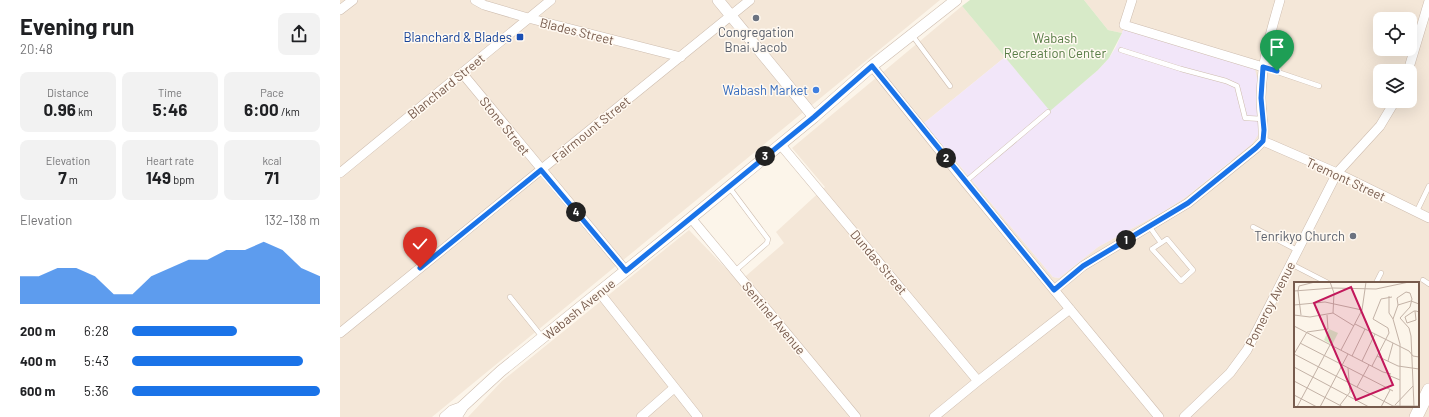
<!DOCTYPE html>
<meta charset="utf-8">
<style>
:root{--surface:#fff;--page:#f2f2f2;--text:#202124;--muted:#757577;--accent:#1a73e8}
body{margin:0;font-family:Barlow,sans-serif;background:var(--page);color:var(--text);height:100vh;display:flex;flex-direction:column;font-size:15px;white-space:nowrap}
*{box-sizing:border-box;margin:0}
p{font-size:13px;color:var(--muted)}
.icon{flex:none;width:22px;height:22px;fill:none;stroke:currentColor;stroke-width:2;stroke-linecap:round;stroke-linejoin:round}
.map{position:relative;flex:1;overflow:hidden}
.side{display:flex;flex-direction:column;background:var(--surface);width:340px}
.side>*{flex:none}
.tools{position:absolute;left:1033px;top:12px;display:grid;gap:8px}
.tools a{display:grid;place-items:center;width:44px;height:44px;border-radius:8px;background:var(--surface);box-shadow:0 4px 16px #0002;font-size:20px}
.pin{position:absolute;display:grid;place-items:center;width:34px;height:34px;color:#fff;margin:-41px -17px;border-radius:50% 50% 50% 0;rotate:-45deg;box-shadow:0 0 4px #0007}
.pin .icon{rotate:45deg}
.km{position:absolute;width:20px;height:20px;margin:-10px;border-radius:50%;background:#222;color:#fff;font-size:11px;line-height:20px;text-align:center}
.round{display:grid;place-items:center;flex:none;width:42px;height:42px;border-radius:8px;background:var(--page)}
.summary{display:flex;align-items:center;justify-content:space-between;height:68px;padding:0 20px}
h1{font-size:22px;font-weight:700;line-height:30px}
.stats{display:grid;grid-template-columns:repeat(3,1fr);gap:6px;height:68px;padding:4px 20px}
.stats div{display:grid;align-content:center;border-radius:8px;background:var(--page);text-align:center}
.stats b{font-size:17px;font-weight:700}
.stats small{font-size:11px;font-weight:400}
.stats p{font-size:11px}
.chart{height:112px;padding:8px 20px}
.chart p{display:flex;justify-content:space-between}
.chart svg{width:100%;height:72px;margin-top:4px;fill:var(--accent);opacity:.7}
ul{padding:0 20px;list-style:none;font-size:13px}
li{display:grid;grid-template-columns:64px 48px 1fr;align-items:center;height:30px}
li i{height:10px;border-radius:5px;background:var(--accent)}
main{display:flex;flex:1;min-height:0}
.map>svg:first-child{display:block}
</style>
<main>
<section class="side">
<div class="summary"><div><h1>Evening run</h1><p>20:48</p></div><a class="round"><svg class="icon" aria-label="share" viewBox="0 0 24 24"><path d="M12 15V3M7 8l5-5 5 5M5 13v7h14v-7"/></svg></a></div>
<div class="stats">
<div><p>Distance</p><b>0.96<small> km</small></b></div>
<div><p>Time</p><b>5:46</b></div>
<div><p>Pace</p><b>6:00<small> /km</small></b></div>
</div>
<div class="stats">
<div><p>Elevation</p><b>7<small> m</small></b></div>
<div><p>Heart rate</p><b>149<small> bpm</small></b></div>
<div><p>kcal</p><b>71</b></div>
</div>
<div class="chart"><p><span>Elevation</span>132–138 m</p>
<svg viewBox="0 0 160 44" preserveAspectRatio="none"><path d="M0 44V27L10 27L20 22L30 22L40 27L50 38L60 38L70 27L80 22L90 17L100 17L110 11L120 11L130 6L140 11L150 22L160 27V44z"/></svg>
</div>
<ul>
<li><b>200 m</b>6:28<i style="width:56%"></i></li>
<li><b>400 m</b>5:43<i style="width:91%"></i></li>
<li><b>600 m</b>5:36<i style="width:100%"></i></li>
</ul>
</section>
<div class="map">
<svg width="1089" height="417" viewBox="0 0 1089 417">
<rect width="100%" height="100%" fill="#fcf5ea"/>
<path fill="#f4e7d8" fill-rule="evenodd" d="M0,0H600L92,417H0Z
M744,0H1089V417H128L162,381L349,230L399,282L444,243L436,232L485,187L452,148L622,6L665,57L584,123L713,277L719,278L758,247L824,211L846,197L892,161L784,28L782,33L768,30ZM1040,19H1070V49H1040ZM1040,71H1070V101H1040ZM955,283H1078V406H955Z"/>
<path fill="#f2e6f9" d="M784,28L910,66L915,69L918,82L920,132L912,144L846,197L824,211L758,247L719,278L713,277L584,123L665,57L710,110L758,70L769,58L776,47Z"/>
<path fill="#d7eac8" d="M630,0H744L768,30L782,33L769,58L758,70L710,111L622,6Z"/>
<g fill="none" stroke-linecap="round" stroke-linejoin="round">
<defs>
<path id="service" d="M572,35L610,86
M781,50L841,69L886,81L897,86L905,118L923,119
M923,67L979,86
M625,182L708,112
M389,187L428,239L427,243L395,271
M1076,213L1089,186
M809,226L821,243
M913,227L957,250
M827,239L853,270L841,281L812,249Z
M951,264L988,283
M1083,280L1089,284
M1036,283L1041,273
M170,297L203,338"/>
<path id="minor" d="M135,0L144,5L188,18L341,57
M792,0L784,25L923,67
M0,10L13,0
M532,66L625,182L819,417
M1068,71L1089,1
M122,73L286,271
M923,141L997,173L1089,218
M440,144L638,381
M0,173L211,0
M351,218L516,417
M714,290L743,266L848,203L916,148L923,141C924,126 921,112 921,97C922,61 930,34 940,0
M259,292L358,417
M0,333L410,0
M104,417L112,410L123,406
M301,417L334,388
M594,417L638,381L730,309
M844,417L890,373L907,350L997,173L1040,126L1055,101"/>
<path id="tertiary" d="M378,0L474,117
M116,417L123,406L161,371L351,218L474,117L532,66L616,0"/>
<path id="secondary" d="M1076,417L1089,390"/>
</defs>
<use href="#service" stroke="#cebdaf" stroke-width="5.5"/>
<use href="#minor" stroke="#cebdaf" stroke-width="10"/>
<use href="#tertiary" stroke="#cebdaf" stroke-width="12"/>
<use href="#secondary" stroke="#d4bfaf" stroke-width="14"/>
<use href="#service" stroke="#fff" stroke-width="4.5"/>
<use href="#minor" stroke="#fff" stroke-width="9"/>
<use href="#tertiary" stroke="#fff" stroke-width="11"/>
<use href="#secondary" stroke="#fff" stroke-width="13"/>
</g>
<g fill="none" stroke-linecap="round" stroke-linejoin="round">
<defs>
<path id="route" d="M80,268L201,170L286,271L474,117L532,66L714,290L743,266L848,203L916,148L923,141L924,130L921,98L923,67L937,71"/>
</defs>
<use href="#route" stroke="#fff" stroke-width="8"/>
<use href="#route" stroke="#1a73e8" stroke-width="5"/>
</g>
<g fill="#6b7280" stroke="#fff9f1" stroke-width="1.5">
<circle cx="416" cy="18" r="4"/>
<circle cx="1013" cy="236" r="4"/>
</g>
<rect fill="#1a4fb4" stroke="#fff9f1" stroke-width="1.5" x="176" y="33" width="8" height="8" rx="2"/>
<circle fill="#3f7fe0" stroke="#fff9f1" stroke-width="1.5" cx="476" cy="90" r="4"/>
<g text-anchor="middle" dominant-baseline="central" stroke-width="3" stroke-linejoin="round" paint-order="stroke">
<g font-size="13" fill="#775b4d" stroke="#fff9f1">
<text transform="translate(237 31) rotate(14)">Blades Street</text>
<text transform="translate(106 86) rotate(-39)">Blanchard Street</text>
<text transform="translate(165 126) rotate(51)">Stone Street</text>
<text transform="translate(251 129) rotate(-39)">Fairmount Street</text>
<text transform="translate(1006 179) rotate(25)">Tremont Street</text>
<text transform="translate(539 262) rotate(50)">Dundas Street</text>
<text transform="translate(930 304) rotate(-63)">Pomeroy Avenue</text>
<text transform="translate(239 309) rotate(-39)">Wabash Avenue</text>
<text transform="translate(434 318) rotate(50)">Sentinel Avenue</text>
</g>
<g font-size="13" fill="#5b616d" stroke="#fff9f1">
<text x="416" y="32">Congregation<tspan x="416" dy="15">Bnai Jacob</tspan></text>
<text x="1005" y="236" text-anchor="end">Tenrikyo Church</text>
</g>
<g font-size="13" fill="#164399" stroke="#fff9f1" text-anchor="end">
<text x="172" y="37">Blanchard &amp; Blades</text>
</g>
<g font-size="13" fill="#577c45" stroke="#fff9f1">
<text x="715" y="38">Wabash<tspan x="715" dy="15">Recreation Center</tspan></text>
</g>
<g font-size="13" fill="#366cbe" stroke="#fff9f1" text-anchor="end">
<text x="468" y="90">Wabash Market</text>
</g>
</g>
<g transform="translate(954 282)">
<rect width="125" height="125" fill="#fcf5ea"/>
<path d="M35,47L44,51L38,63L30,58Z" fill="#d7eac8"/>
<path fill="none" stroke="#c3b2a6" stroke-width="1" d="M36,0L40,11L39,31M0,9L39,6L82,7L115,0M4,9L7,33M4,9L5,4L21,0M95,14V31L99,37M0,23L31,20L68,28M104,23L117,19L125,22M121,29L122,38L113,41L111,35L120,29H122L125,30M0,33L16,35L39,31L60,44M61,42L115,69L119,74L125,75M0,44L89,90L97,92M13,50L34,47L33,33M6,61L99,109M47,68L68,28L72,0M0,72L99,124H125M0,72L13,50M58,74L71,47M83,74L104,84L125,87M68,79L81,52M94,79L99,61M78,84L95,51L94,46L79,37L87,17L98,15M0,85L75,125M94,93L106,98M0,99L49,125M63,105L75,83M0,113L23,125M46,123L56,110L54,86M101,123L119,104M3,125L36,63M26,125L54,72M87,125L96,108M106,125V62L99,37L104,23L103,16L112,10L116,11L118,17L116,25L106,36L115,46L117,54L120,125"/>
<path fill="#c2185b" fill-opacity="0.15" stroke="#c2185b" stroke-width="2" d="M57,5L99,103L62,118L20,21Z"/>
<rect width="125" height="125" fill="none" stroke="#775b4d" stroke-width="2"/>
</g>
</svg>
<div class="tools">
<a><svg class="icon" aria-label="locate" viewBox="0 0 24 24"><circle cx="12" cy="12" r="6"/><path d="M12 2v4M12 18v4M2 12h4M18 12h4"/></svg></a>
<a><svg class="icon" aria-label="layers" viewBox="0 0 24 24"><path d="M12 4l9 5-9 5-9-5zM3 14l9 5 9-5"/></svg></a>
</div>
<div class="pin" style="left:937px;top:71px;background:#1e9e55"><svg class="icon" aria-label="arrive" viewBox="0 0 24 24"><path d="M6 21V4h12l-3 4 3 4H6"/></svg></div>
<div class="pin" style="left:80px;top:268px;background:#d93025"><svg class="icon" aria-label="check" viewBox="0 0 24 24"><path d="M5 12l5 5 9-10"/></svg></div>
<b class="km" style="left:786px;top:240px">1</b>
<b class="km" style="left:606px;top:158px">2</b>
<b class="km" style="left:425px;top:156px">3</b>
<b class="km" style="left:236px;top:212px">4</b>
</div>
</main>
